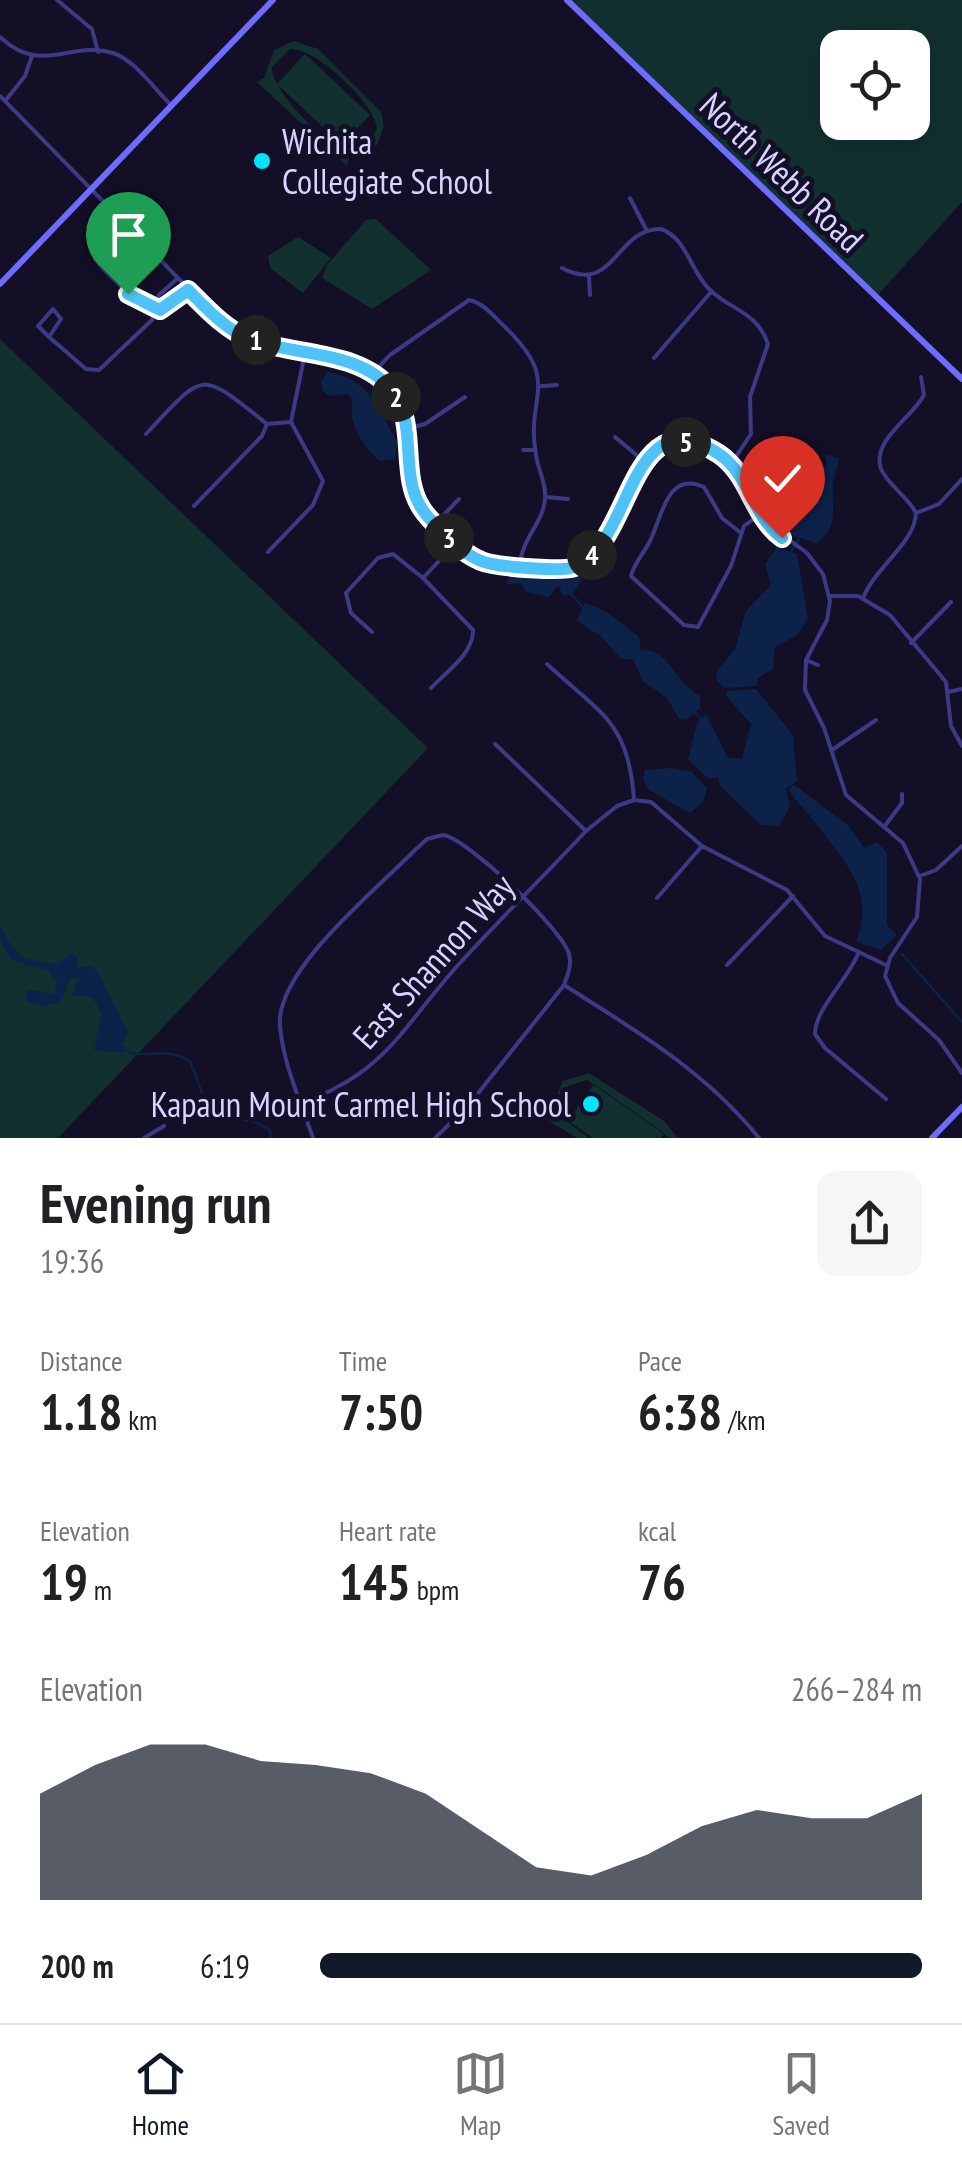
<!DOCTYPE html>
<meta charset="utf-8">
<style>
:root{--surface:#fff;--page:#f6f6f6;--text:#202124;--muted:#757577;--line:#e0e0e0;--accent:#111827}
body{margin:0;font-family:"PT Sans Narrow",sans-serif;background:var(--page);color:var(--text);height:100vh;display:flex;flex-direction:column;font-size:38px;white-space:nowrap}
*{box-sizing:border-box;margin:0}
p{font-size:32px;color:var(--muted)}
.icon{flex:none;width:55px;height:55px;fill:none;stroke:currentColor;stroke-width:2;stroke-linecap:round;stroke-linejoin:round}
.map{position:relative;height:1138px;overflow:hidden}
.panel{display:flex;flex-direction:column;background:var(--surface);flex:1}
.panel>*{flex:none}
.fabs{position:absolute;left:820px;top:30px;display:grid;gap:20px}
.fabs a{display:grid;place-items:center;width:110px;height:110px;border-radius:20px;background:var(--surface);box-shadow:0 5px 25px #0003;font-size:50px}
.pin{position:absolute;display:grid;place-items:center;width:85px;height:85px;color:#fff;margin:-102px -42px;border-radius:50% 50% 50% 0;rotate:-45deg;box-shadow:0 0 10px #0007}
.pin .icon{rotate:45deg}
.km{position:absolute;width:50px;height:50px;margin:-25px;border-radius:50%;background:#222;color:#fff;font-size:28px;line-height:50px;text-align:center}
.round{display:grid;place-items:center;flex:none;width:105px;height:105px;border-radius:20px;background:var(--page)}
.headline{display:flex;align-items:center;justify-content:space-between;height:170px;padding:0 40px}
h1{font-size:55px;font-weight:700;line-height:75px}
.metrics{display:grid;grid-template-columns:repeat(3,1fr);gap:15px;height:170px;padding:10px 40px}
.metrics div{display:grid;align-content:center}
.metrics b{font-size:50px;font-weight:700}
.metrics small{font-size:28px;font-weight:400}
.metrics p{font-size:28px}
.chart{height:280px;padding:20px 40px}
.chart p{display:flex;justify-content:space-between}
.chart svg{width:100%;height:180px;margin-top:10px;fill:var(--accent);opacity:.7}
ul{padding:0 40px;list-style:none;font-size:32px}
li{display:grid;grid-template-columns:160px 120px 1fr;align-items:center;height:75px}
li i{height:25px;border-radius:12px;background:var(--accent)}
.tab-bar{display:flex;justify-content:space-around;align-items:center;height:140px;border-top:2px solid var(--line);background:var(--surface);font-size:28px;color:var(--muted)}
.tab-bar a{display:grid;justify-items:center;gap:5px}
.tab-bar .selected{color:var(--accent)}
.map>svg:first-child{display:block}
</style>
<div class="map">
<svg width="962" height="1138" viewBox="0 0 962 1138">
<rect width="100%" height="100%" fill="#130f26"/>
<path fill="#12302f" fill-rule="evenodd" d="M569,0H962V202L876,297ZM838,48H912V122H838Z
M294,41L318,49L381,112L384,126L377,145L350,157L346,165L257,82L264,78L274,50ZM290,49C315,47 376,104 377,129L367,145C359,149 352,152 343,149C323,143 270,88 272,67Z
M305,54L370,115L342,145L277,84Z
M376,219L431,270L372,309L322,278L327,265L366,220Z
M298,237L331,258L303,293L270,268L268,256Z
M0,339L428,748L58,1138H0Z
M589,1073L664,1121L678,1138H670L587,1080L568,1086L560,1104L565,1120L589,1138H577L538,1114L548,1100L553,1103L563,1081Z
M594,1084L664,1133L661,1138H593L568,1121Z"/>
<path fill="#0c2248" d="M328,372C369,378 381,412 398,444L394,459L379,461C360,442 349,425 352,399L347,394L329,396L323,391L321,381Z
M810,454L818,468L827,466L825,454L839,459C838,467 834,475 833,483C831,506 840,527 817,543L793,536L788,527L805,508L801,505L802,471L811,466Z
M777,547L797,554L808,618L798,635L775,647L773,669L758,678L756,686L725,688L717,681L716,672L735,649L746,611L771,585L765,564Z
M514,572L583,578L572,595L564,596L558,586L549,597L526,592L520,583L505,585Z
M584,603C606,608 621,623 639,637L641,651C669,646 672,681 700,696V708L687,720L679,719L667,698L643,681L633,659H621L602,637L577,621Z
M756,689L793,735L797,781L786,789L790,806L779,826L761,825L720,786L718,777L709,779L688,760L697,723L706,714L727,757L742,759L751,724L726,696L727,691Z
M671,768L692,772L707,788L703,802L690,813L649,790L643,780L645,770Z
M794,785L849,826L864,848L877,842L887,853V925L897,935L881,950L856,942C876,887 844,863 814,821C806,809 795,803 789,789Z
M0,926C18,959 18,959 57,964L71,953L77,957L78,968L90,966L98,972L129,1034L122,1044L126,1049L122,1053L94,1050L102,1013L92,997L72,995L78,978H71L60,1003L40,1006L25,1001L28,990L54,994L57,982L49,971L11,960L0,939Z"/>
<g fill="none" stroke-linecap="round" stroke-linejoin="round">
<path stroke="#0c2248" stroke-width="2.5" d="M791,551L799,539
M572,595L582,606
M695,713L701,719
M902,954L962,1022
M123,1049C144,1062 158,1044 190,1061L204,1098L225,1119L253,1121L269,1129L272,1138"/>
<path stroke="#3d3a85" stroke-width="4" d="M57,0L92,29L98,52
M0,37C41,76 71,40 113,53C135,60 155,90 172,106
M0,96L223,324L248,338L365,367
M5,101L25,76L32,56
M630,198L647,231
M111,244L117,252L103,269L95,259Z
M562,268C615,296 615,228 661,229C688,239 690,272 711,291C733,311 757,312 768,344L750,397L751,434L731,464
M589,277L590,295
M178,278L159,295L156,308H166L188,290
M53,309L61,319L49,337L38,326Z
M49,337L86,369L99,370L152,320L156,308L135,300L103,269
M317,354H350L395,393L403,413L420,507L455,544L480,561L565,569L588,560L611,531L641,468L659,446L671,442L695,443L733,465L764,521L807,553L823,574L830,601L827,620L806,660L805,690L824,728L846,795L903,843L920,879L917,917L890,958L885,976L898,1003L939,1040L962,1073
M654,358L711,292
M374,372L390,355L469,300C484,303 494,317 505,327C563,383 525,394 536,455C538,470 547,485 545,500C542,524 522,539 520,564
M542,386L557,385
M406,429L425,424L465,397
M146,434C206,370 199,370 267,424L291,422
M615,437L645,462
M523,450H535
M546,497L568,499
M194,506L262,436L267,424
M916,513L939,504L962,479
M435,524L459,499
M741,533L722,518L704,487C667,470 662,517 650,541C644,553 634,563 631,576L684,625L698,627L731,566L744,526L759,515
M268,552L313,505L323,481L291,422L305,353
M423,578L454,545
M829,596H858L890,615L946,682L951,726L962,746
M863,598C876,566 915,543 916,513C908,497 888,485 881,469C871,440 913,417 924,395L921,377
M372,632L351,613L346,593L378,558L393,554L423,578L473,630C474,653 446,672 431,688
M911,643L951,602
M806,660L818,665
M547,664C601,714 629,722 634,800
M948,692L962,689
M495,744L586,831
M832,750L876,720
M884,827L902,803V794
M920,876L936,870L962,846
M657,898L702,846
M858,954C848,979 815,1009 815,1034L825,1048L886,1099
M727,965L793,896
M564,985C635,1030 705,1071 759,1138
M302,1103C387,1072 402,1027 459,964C500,919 544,876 586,831L617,806L634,800L651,802L702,846L787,890L825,936L886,965
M144,1138L164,1126
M313,1138C301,1102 283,1064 280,1026C275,971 376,890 414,851L427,839L443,835C467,838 562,929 569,954C572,965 568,974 564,985L468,1106L435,1138"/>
<path stroke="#6f6bff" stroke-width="6" d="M567,0L962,379
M0,284L273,0
M932,1138L962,1107"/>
</g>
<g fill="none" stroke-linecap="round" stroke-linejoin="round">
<defs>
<path id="route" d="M128,294L160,310L188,290C206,308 224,328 247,338C293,357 362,349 393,392C418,426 399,475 422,509C429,520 439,528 448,537C460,549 474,561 492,564C508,567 562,572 575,567C634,542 628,395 719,454C750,475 752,516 782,538"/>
</defs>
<use href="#route" stroke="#fff" stroke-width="20"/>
<use href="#route" stroke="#4fc3f7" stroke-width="12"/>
</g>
<g fill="#00e5ff" stroke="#130f26" stroke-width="4">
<circle cx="262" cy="161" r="10"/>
<circle cx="591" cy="1104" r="10"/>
</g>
<g text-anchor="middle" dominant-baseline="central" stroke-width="10" stroke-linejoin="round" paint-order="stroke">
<g font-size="35" fill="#d9d4ff" stroke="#130f26" text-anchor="start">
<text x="282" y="141">Wichita<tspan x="282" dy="40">Collegiate School</tspan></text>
<text x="571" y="1104" text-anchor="end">Kapaun Mount Carmel High School</text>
</g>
<g font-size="35" fill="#d9d4ff" stroke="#130f26">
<text transform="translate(782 172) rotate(44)">North Webb Road</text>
<text transform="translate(433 961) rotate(-48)">East Shannon Way</text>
</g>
</g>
</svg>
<div class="fabs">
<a><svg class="icon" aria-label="locate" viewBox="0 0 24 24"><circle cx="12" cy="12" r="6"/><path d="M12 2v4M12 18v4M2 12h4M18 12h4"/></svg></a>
</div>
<div class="pin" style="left:128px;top:294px;background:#1e9e55"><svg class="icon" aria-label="arrive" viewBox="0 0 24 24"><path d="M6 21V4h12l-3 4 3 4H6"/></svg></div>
<div class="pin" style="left:782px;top:538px;background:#d93025"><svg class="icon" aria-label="check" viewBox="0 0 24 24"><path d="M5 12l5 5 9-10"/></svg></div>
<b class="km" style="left:256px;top:340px">1</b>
<b class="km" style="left:396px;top:397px">2</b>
<b class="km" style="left:449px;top:538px">3</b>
<b class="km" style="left:592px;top:555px">4</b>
<b class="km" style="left:686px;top:442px">5</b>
</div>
<section class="panel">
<div class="headline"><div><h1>Evening run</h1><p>19:36</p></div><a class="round"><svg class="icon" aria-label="share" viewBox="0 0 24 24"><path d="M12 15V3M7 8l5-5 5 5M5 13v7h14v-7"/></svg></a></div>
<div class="metrics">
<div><p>Distance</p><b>1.18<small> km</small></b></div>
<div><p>Time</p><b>7:50</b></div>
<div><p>Pace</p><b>6:38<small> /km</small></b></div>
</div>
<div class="metrics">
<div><p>Elevation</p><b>19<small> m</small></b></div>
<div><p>Heart rate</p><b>145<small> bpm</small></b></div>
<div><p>kcal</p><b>76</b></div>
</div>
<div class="chart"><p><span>Elevation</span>266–284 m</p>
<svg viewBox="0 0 160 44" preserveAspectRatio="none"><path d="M0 44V18L10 11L20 6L30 6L40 10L50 11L60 13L70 18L80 27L90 36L100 38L110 33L120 26L130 22L140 24L150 24L160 18V44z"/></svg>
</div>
<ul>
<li><b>200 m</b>6:19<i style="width:100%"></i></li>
</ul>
</section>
<nav class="tab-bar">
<a class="selected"><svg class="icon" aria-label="home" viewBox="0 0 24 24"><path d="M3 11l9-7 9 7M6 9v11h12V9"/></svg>Home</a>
<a><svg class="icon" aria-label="map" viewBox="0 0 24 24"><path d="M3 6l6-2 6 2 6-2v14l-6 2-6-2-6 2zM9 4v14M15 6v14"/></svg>Map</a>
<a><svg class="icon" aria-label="saved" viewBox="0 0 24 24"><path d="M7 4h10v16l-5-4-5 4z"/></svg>Saved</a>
</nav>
